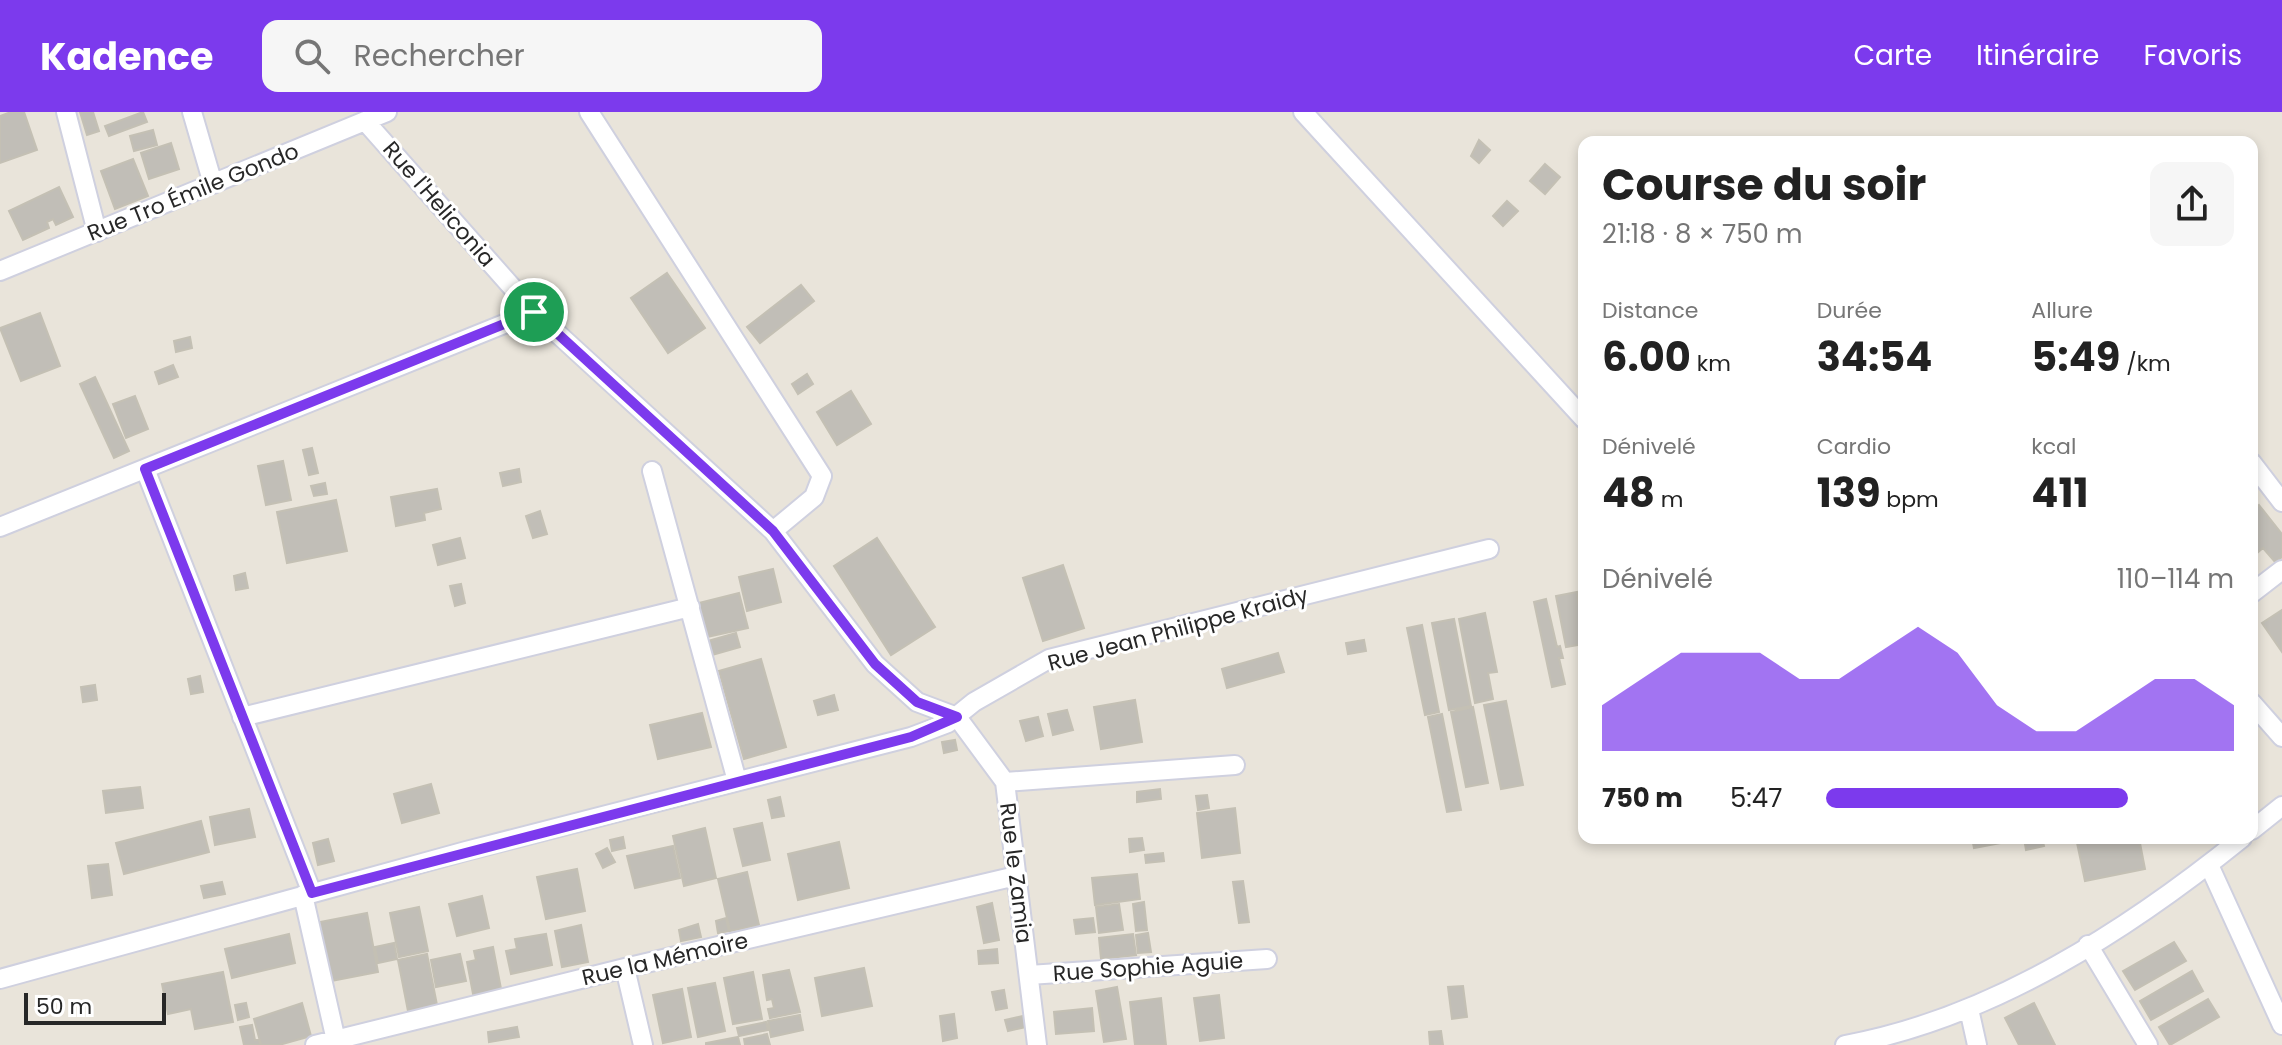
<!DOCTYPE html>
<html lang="fr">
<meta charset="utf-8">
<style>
:root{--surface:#fff;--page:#f6f6f6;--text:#222;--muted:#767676;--accent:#7c3aed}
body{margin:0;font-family:Poppins,sans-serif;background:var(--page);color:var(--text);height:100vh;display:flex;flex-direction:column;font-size:30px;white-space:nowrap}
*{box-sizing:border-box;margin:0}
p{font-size:26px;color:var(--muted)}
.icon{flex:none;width:44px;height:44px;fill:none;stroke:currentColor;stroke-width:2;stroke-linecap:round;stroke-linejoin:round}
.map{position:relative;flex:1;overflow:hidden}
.sheet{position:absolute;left:1578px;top:24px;width:680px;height:708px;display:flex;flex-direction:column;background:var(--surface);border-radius:16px;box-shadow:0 4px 12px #0003}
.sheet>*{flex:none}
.scale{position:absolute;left:24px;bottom:20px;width:142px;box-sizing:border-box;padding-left:8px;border:4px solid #272727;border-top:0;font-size:22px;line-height:28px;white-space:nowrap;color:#272727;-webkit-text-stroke:6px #fff;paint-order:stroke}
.pin{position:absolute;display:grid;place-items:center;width:68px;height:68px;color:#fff;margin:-34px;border:4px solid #fff;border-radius:50%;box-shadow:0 2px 8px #0007}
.round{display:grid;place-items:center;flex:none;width:84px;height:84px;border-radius:16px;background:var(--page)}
.head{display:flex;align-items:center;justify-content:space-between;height:136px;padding:0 24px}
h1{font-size:44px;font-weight:700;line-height:60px}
.figures{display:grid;grid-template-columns:repeat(3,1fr);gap:12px;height:136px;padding:8px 24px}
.figures div{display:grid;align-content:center}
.figures b{font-size:40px;font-weight:700}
.figures small{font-size:22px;font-weight:400}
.figures p{font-size:22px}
.chart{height:224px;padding:16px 24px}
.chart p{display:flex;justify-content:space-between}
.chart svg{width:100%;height:144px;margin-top:8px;fill:var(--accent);opacity:.7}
ul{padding:0 24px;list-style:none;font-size:26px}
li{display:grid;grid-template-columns:128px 96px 1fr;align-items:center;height:60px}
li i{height:20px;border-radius:10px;background:var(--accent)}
header{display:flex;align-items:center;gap:48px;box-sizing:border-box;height:112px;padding:0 40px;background:var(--accent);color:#fff}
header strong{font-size:38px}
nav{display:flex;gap:44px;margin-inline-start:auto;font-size:28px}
.search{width:560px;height:72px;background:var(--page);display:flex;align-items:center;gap:20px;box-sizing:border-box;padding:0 28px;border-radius:16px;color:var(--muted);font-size:30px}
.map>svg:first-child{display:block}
</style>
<header>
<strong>Kadence</strong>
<div class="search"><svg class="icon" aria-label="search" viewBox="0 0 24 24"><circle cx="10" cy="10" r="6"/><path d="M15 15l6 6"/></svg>Rechercher</div>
<nav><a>Carte</a><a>Itinéraire</a><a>Favoris</a></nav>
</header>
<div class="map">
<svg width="2282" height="933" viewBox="0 0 2282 933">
<rect width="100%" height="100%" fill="#e9e4da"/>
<path fill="#c1beb7" stroke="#c4c0b4" stroke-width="2" d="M11,0H24L37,38L0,51V4Z
M80,0H93L99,19L87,23Z
M143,0L147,10L109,24L105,14Z
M153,18L157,33L134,39L130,24Z
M1479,28L1490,38L1479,51L1471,44Z
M171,31L179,57L149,67L141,41Z
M133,47L148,84L115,97L101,59Z
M1545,52L1560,65L1545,82L1530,69Z
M59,75L73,105L56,113L53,107L47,110L49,116L23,128L9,99Z
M1507,89L1518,99L1503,114L1493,104Z
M667,161L705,216L668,241L631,186Z
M801,173L814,189L760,231L747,215Z
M40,201L60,254L21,269L0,216Z
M190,225L192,236L176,240L174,229Z
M173,253L178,265L159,272L155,260Z
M807,262L813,272L798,282L792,272Z
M95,265L129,339L114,346L80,272Z
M851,279L871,312L837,333L817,300Z
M135,284L148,317L126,326L113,292Z
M312,336L318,361L309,363L303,338Z
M283,349L291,388L266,393L258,354Z
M519,357L521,370L503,374L500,361Z
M325,371L327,382L314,384L311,374Z
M437,377L441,397L424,401L425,408L396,414L391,385Z
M336,388L347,439L287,451L277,400Z
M2259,393L2282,422V445L2275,450L2263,436L2257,441L2252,435V399Z
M540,399L547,422L533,426L526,404Z
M460,426L465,446L438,453L433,433Z
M877,426L935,515L891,543L834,454Z
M1063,453L1084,516L1043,529L1023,466Z
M773,457L781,490L747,499L739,465Z
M245,461L248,476L236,478L234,464Z
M461,472L465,491L455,494L450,474Z
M1577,480L1584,532L1566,535L1556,484Z
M739,481L748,516L707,525L699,491Z
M1546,487L1557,535L1560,534L1563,546H1559L1565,572L1552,575L1534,490Z
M2282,498V540L2262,511Z
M1485,501L1497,560L1488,561L1493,587L1475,591L1459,507Z
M1454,507L1471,594L1449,598L1432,511Z
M1422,513L1439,600L1425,603L1407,516Z
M736,521L740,535L712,543L708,529Z
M1364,528L1366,539L1348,542L1346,531Z
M1278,541L1284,560L1227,576L1222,557Z
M761,547L786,635L744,647L719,559Z
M200,564L203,580L191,582L188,567Z
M95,573L97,588L83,590L81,575Z
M834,583L838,598L818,603L814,589Z
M1135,588L1142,630L1101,637L1094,595Z
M1506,589L1523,673L1501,677L1484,593Z
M1473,595L1488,671L1466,675L1451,600Z
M1067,598L1073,618L1053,623L1048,602Z
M702,601L711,635L658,647L650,613Z
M1442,602L1461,698L1447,700L1428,605Z
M1038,605L1043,624L1026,629L1020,609Z
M955,628L957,638L944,641L942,630Z
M431,672L439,701L402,711L394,682Z
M140,675L143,696L106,701L103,679Z
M1160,677L1161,687L1137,690V680Z
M1207,683L1209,696L1198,698L1196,684Z
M780,685L784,704L772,706L768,688Z
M1235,696L1240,741L1202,746L1197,701Z
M249,697L255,725L215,733L210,705Z
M201,709L209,740L124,762L116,731Z
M762,711L770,748L743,754L734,717Z
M705,716L716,766L684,774L673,724Z
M623,725L625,736L612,739L610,728Z
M1142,726L1144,738L1130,740L1129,727Z
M1972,726H2022V727L1974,736Z
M2024,726H2042L2044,734L2026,738Z
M2076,726H2139L2145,757L2085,769Z
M328,727L334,749L318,753L313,731Z
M839,730L849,776L798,788L788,742Z
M673,734L680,766L635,776L627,744Z
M607,736L615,750L603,756L596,742Z
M1163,741L1164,749L1146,751L1145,743Z
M108,752L112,783L92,786L88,754Z
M577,757L585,799L546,807L537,765Z
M747,760L759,813L730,819L718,767Z
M1137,762L1140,787L1095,793L1092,766Z
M1243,769L1249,810L1239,811L1233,770Z
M222,770L225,782L204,786L201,774Z
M482,784L489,816L457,824L449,792Z
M1144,790L1147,818L1136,819L1133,792Z
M992,791L999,828L984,831L977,795Z
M1119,792L1123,818L1099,821L1096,795Z
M419,795L428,839L399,845L390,801Z
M367,801L378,860L331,869L320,810Z
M726,806L729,819L718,821L716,809Z
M1093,806L1095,820L1076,822L1074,808Z
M698,812L701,825L681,829L679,818Z
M581,813L588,850L562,855L555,819Z
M1148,821L1151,840L1138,841L1136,823Z
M289,822L295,851L232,866L225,837Z
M546,822L552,853L511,862L506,839L517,837L515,827Z
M1133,822L1136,843L1101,847L1099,826Z
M2174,830L2186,849L2135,878L2123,859Z
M394,831L397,847L378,851L375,835Z
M493,835L502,882L474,887L467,850L476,848L474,839Z
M997,837L998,851L979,852L978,839Z
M427,842L437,893L408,899L398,848Z
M460,842L466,869L436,875L431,848Z
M864,856L872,894L822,904L815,866Z
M789,858L800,900L770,906L768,897L774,896L772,887L767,888L763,863Z
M2192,859L2203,879L2151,908L2140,889Z
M223,860L233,910L195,917L191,897L168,902L162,872Z
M753,860L762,907L733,912L724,866Z
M715,871L725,919L698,925L688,876Z
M1463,874L1467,905L1452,907L1448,875Z
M1117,875L1126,927L1104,930L1096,879Z
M682,877L691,925L663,931L653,883Z
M1004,878L1007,896L996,898L992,880Z
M1219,883L1224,926L1200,929L1194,886Z
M1161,886L1166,933H1135L1130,890Z
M2208,887L2219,905L2170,933L2159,915Z
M246,891L249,905L238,908L235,893Z
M302,891L311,924L279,933H261L254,907Z
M2034,891L2055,933H2019L2005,906Z
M1092,896L1094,919L1056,922L1054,900Z
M954,902L957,926L943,929L940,904Z
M800,903L803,918L771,925L768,909Z
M1023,904L1026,915L1008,919L1005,908Z
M766,910L768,918L739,924L737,916Z
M252,913L255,928L259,927L260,933H244L240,915Z
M517,915L519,925L489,930L488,920Z
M1441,919L1443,933H1430L1429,920Z
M767,922L770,933H745L744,927Z
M738,925L740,933H706V931Z"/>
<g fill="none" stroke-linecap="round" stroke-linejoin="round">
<defs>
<path id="minor" d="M66,0L97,120
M192,0L213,72
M589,0L822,364L814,385L773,419
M1303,0L1584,307
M365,9L534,200L773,419L875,552L917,590L957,605L1005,670L1037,933
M0,159L387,0
M2252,351L2282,390
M145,357L312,781
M652,359L737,669
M0,415L534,200
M2252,481L2282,458
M2252,591L2282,625
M242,605L690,495
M1005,670L1235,653
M2252,718L2282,694
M2209,753L2282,913
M303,783L337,933
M2088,833L2148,933
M625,856L643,933
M1029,863L1267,847
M0,867L466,739L911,625L948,611L974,590L1049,547L1489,437
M1969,897L1977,933
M315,933L625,856L1016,764
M1845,933C1992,906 2128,818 2242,726"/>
</defs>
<use href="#minor" stroke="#cfd0df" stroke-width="22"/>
<use href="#minor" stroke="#fff" stroke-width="18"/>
</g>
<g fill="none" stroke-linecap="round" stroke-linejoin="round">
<defs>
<path id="route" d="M534,200L773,419L875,552L917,590L957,605L911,625L312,781L145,357Z"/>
</defs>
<use href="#route" stroke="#fff" stroke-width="16"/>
<use href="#route" stroke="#7c3aed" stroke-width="10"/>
</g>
<g text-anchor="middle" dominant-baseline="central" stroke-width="6" stroke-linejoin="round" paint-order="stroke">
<g font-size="22" fill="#272727" stroke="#fff">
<text transform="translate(193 80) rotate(-22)">Rue Tro Émile Gondo</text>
<text transform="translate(439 92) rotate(49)">Rue l'Heliconia</text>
<text transform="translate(1178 517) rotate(-15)">Rue Jean Philippe Kraidy</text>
<text transform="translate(1016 761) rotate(83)">Rue le Zamia</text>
<text transform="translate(665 847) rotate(-13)">Rue la Mémoire</text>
<text transform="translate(1148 855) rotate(-4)">Rue Sophie Aguie</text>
</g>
</g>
</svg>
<div class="scale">50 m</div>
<div class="pin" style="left:534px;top:200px;background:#1e9e55"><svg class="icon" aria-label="arrive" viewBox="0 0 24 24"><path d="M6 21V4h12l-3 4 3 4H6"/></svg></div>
<section class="sheet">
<div class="head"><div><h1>Course du soir</h1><p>21:18 · 8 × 750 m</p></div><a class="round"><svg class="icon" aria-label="share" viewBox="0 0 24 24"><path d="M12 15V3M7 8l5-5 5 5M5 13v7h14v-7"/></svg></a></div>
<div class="figures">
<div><p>Distance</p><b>6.00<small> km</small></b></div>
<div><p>Durée</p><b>34:54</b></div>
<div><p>Allure</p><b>5:49<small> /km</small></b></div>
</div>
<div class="figures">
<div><p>Dénivelé</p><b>48<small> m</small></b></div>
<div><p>Cardio</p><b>139<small> bpm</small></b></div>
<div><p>kcal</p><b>411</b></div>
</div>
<div class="chart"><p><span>Dénivelé</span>110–114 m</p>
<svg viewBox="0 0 160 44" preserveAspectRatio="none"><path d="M0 44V30L10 22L20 14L30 14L40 14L50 22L60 22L70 14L80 6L90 14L100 30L110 38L120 38L130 30L140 22L150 22L160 30V44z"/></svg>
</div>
<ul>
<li><b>750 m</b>5:47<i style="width:74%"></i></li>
</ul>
</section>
</div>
